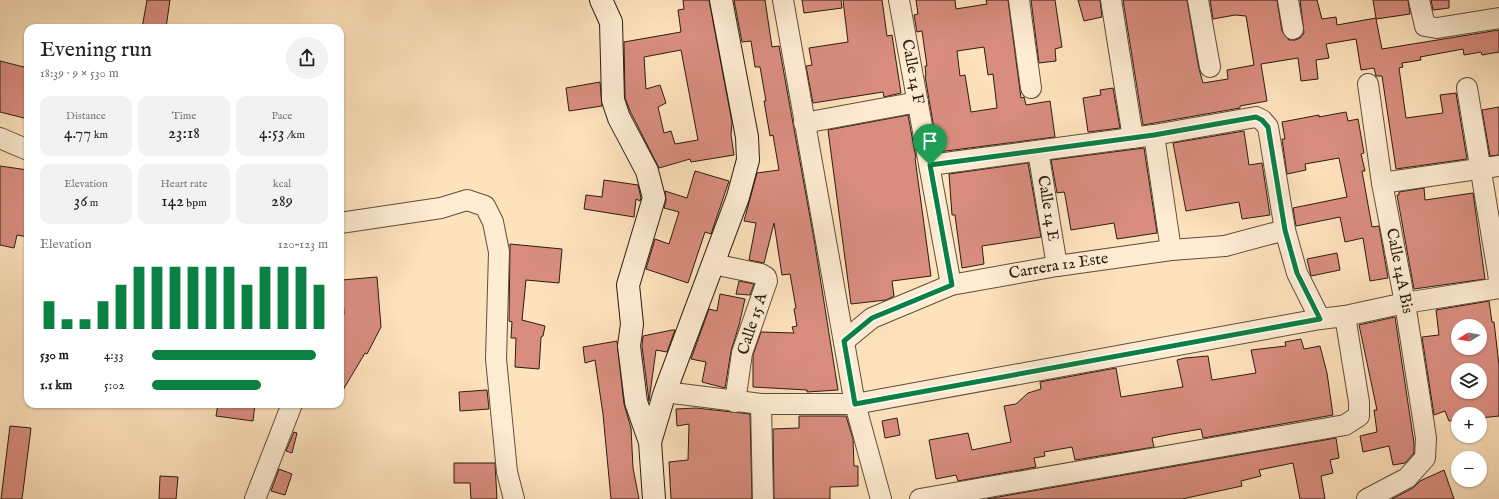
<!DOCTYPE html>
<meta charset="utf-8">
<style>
:root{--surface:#fff;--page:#f2f2f2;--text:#222;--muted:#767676;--accent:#0b8043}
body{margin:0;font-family:"IM FELL English",serif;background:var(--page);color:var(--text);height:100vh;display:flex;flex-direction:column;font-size:15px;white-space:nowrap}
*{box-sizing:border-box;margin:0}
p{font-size:13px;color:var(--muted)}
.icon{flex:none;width:22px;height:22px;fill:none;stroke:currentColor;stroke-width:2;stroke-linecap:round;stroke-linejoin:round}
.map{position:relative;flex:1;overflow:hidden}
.drawer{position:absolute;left:24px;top:24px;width:320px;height:384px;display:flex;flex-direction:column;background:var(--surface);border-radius:12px;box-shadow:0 1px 3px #0004}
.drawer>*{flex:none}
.needle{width:26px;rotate:259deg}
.buttons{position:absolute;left:1451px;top:319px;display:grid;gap:8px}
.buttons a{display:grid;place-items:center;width:36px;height:36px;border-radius:50%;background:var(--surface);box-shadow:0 1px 3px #0004;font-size:20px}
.pin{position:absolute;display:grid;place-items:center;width:34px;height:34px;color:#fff;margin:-41px -17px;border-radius:50% 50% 50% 0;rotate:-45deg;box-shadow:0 0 4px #0007}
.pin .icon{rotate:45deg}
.round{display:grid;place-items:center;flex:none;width:42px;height:42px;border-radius:21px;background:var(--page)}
.headline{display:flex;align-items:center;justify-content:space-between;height:68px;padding:0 16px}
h1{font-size:22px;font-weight:600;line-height:30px}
.metrics{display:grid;grid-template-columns:repeat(3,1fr);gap:6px;height:68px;padding:4px 16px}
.metrics div{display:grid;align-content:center;border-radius:10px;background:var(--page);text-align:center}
.metrics b{font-size:17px;font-weight:600}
.metrics small{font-size:11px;font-weight:400}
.metrics p{font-size:11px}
.chart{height:112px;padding:8px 16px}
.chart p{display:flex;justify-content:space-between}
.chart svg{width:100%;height:72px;margin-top:4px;stroke:var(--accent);stroke-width:6}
ul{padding:0 16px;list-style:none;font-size:13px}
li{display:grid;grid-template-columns:64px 48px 1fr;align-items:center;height:30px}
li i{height:10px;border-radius:5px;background:var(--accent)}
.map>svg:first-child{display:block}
</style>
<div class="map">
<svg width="1499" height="499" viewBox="0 0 1499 499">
<rect width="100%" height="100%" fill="#fee2bc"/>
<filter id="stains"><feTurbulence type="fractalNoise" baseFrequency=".005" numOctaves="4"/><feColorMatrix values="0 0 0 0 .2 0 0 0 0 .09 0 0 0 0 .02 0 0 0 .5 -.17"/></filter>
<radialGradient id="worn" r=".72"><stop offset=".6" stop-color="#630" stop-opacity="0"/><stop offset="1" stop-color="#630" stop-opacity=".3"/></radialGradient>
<path fill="#d98d7f" stroke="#2a1c11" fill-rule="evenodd" d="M147,0H170L166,28H142Z
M683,0H709L732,122L731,135L734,155L691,162L690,159L659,168L631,113L625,98L624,42L681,32L678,10L684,9ZM681,50L698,140L675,144L671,131L664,133L658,107L666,103L660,85L646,89L644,57Z
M734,0H765L772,47L779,46L814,239L838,390L807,392V390L753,387V355L761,332L794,333L792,327L797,326L794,309L796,308L790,274L782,275L774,223L764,263L749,260L756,223L744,221L757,173L779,170L773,135L770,136L764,101H766L760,67H755L751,41L742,42Z
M802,0H841L842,8L804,13Z
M843,0H882L887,36L892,35L901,93L884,97L883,92L813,103L806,66L812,65L809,48L848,42Z
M916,0H955L956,9L987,4L986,0H1008L1021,98L1024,97L1026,105L1050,101L1055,137L938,152L925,76H926L925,66H927L922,31L917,32L914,15L918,14ZM984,47L988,75L993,74L997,108L971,112L965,75L960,76L957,51Z
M1031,0H1055L1062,47L1055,49L1056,61L1039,63Z
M1078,0H1100L1102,17L1084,21Z
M1123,0H1187L1199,69L1203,83L1228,79L1227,70L1254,65L1246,16L1235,15L1213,19L1210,0H1277L1282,31L1289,40H1295L1300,38L1304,33L1300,0H1317L1322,19L1336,17L1337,25L1376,18L1373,0H1408L1410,14L1376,19L1382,49L1499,30V52L1482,55L1481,52L1464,55L1463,49L1420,57L1421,60L1402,63L1403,67L1399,68L1406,118L1443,113L1440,95L1456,93L1467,159L1396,169L1382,76H1376L1374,68L1361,70L1356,39L1326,44L1329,58L1316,60L1318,79L1301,81L1298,58L1261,64L1267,101L1240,106V108L1143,125Z
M1431,0H1449V8L1433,10Z
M0,61L28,68V119L0,112Z
M600,82L602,106L569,111L566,88Z
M1113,88L1120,128L1088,132L1083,98L1101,95L1100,90Z
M1499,107V155L1490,156L1482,110Z
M1346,112L1348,121L1358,119L1364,153L1361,154L1365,171H1362L1372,227L1379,226L1388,278L1370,281L1363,238L1345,242L1340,217L1296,226L1293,208L1347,197L1339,158L1305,164L1306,170L1287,174L1282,139H1285L1282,122L1319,115V117Z
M908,115L916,158H915L931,276L892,281L894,296L886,300L851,304L828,130Z
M1244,131L1249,165L1262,163L1270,215L1242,219L1239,202L1186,211L1173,143Z
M1144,148L1157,233L1117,239L1114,223L1071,230L1065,195L1064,192L1057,193L1051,160Z
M1028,163L1041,237L982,246L984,264L962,268L955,215H952L949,174Z
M0,166L28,170V237L17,235L14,248L0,245Z
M695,171L729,181L711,234L705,232L688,283L646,269L655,239L669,244L679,212L664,208L666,201L665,191L687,198Z
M604,180L638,185L641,198L640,201L636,199L634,217L584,209L586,195L602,197Z
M1424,188L1425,200L1473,193L1485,279L1414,289L1397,195H1399V192Z
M510,244L562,249L559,283L526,280L522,320L545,326L543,336L541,337L539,369L515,367L516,338H511L512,322L509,321Z
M1337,253L1340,270L1311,276L1307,259Z
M377,277L381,327L367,354L365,353L340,395V321L344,314L342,280Z
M739,281L754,284L750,295L736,294Z
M720,294L745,299L739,325L731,351L725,388L702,382L706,362L691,359L709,309L717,311Z
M1489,301L1492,322H1494L1499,365V416L1480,418V414H1458V421H1449L1445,411L1434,415L1422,337L1439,335L1436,310ZM1458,326H1480V348H1458ZM1458,370H1480V392H1458Z
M1395,317L1414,443V453L1405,463L1393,465L1389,446L1363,452L1360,436L1377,432L1374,410H1377L1359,325Z
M672,330H675L667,352L656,350L649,401L642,346L643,336Z
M1301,339L1304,349L1320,346L1327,373L1333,415L1203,438L1201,429L1172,434L1152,438L1154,447L1075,460L1072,447L1044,452L1045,456L1034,458L1036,467L958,481L956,475L936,479L929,440L968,433L972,450L1011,442L1004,406L1016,404L1028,393L1041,389L1040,382L1116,368L1121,397L1183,387L1177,360L1185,358L1208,356L1212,380L1256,373L1251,350L1286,346L1285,342Z
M617,341L624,404L631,428L633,468L639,499H611L603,414L595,360L585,363L583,347Z
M487,390L489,409L460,411L459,392Z
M218,404H255L253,421L216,416Z
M696,408L750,414L752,499H671L669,462L688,460L689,424L677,426L676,409Z
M799,416H846L853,439L854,466H858V486L830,487V499H774L773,429L799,428Z
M897,418L900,435L885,438L882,421Z
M10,426L31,428L22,499H1Z
M294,432L297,433L292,453L286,451Z
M1336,438L1339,458L1330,460L1333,473L1321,476L1325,499H1300L1293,463L1259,470L1261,476L1241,481L1242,486L1182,499H987Z
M454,463H495L497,499H471L470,483H454Z
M279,469L292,474L285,495L271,491Z
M1444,470L1454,499H1392L1413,488L1420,481Z
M160,476L178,477L176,499H159Z"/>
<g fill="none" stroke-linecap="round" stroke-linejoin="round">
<defs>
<g id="street">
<path d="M783,0L855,404L881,499"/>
<path id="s1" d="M899,0L951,285"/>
<path d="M1019,0L1031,88"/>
<path d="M1111,0L1133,138"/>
<path d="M1198,0L1210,67"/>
<path d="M1288,0L1293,29"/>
<path d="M1419,0L1425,26L1437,28L1499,18"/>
<path d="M1467,88L1499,279"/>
<path d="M804,123L918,102"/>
<path d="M1154,135L1171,250"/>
<path d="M0,138L28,150"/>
<path id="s2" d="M1038,151L1057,266"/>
<path d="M930,165L1154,135L1256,117L1262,120L1268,127L1285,230L1297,273L1320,319"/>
<path d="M1382,183L1499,166"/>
<path d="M340,223L441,208L467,200L485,206L493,222L499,252L496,359L507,472L514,499"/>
<path d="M713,264L761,274L766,277L767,281L742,353L735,402"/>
<path id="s3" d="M844,341L872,318L951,285L1057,266L1171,250L1225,246L1285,230"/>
<path d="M665,392L761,404H855L1320,319L1345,316L1405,303L1499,288"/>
<path d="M761,404L763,499"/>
<path d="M255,499L292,404"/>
<path d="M920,499L1345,425L1359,416V402L1345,316"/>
<path d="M1367,499L1407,478L1425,458L1426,438L1405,303L1382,183L1368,84"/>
</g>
<path id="secondary" d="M601,0L611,22L613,100L619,118L647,171L654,198L628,285L632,324L629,346L636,402L650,442
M654,499L650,442L665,392L738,197L748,160L747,137L721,0"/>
</defs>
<use href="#street" stroke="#5f4e3c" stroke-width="22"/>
<use href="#secondary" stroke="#2a1c11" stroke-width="24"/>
<use href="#street" stroke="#feecd3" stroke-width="20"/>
<use href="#secondary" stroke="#feecd3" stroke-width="22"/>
</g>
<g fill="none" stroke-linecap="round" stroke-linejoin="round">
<defs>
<path id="route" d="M1256,117L1262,120L1268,127L1285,230L1297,273L1320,319L855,404L844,341L872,318L952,285L930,165L1154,135Z"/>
</defs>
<use href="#route" stroke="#fff" stroke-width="8"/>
<use href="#route" stroke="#0b8043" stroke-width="5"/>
</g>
<g text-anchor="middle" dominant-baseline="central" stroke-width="3" stroke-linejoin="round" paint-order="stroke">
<g font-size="16" fill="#2a1c11" stroke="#feecd3">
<text stroke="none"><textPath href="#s1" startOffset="73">Calle 14 F</textPath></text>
<text stroke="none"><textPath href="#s2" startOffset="58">Calle 14 E</textPath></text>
<text stroke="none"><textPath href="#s3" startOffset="231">Carrera 12 Este</textPath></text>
<text transform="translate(1399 271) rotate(79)">Calle 14A Bis</text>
<text transform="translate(753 324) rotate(-72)">Calle 15 A</text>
</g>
</g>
<rect width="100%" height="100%" filter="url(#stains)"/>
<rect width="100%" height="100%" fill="url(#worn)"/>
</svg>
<div class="buttons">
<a><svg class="needle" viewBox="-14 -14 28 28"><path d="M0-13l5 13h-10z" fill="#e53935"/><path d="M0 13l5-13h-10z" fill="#767676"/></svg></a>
<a><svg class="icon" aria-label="layers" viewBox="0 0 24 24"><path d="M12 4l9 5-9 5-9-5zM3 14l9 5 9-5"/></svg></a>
<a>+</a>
<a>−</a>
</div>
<div class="pin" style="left:930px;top:165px;background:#1e9e55"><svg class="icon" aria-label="arrive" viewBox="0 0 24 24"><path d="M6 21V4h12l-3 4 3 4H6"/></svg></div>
<section class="drawer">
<div class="headline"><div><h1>Evening run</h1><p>18:39 · 9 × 530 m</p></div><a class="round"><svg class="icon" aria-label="share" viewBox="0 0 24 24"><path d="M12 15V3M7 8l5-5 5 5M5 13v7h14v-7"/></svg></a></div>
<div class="metrics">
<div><p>Distance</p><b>4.77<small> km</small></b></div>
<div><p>Time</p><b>23:18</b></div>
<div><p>Pace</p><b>4:53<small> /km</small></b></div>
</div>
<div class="metrics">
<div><p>Elevation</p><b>36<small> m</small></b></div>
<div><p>Heart rate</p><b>142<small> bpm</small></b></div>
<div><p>kcal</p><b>289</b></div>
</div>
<div class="chart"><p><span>Elevation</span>120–123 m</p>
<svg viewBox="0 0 160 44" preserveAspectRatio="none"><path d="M5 44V27M15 44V38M25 44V38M35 44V27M45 44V17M55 44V6M65 44V6M75 44V6M85 44V6M95 44V6M105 44V6M115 44V17M125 44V6M135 44V6M145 44V6M155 44V17"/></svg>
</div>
<ul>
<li><b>530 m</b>4:33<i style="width:93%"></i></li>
<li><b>1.1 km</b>5:02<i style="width:62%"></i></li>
</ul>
</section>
</div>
